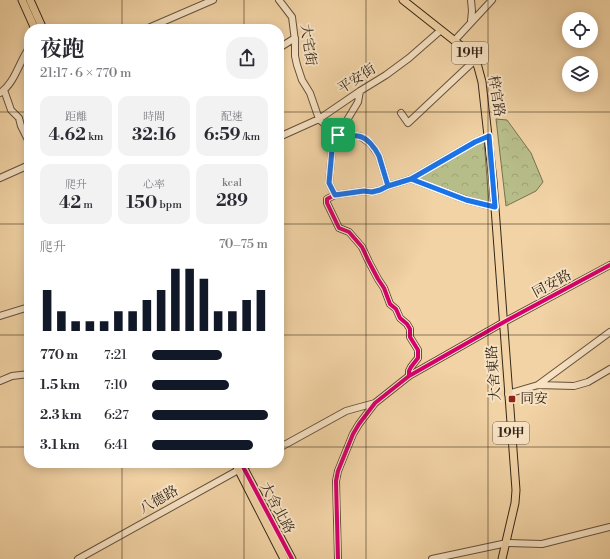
<!DOCTYPE html>
<html lang="zh-TW">
<meta charset="utf-8">
<style>
:root{--surface:#fff;--page:#f2f2f3;--text:#2b2b33;--muted:#7c7c81;--accent:#111827}
body{margin:0;font-family:"Libre Bodoni","Noto Serif TC",serif;background:var(--page);color:var(--text);height:100vh;display:flex;flex-direction:column;font-size:15px;white-space:nowrap}
*{box-sizing:border-box;margin:0}
p{font-size:13px;color:var(--muted)}
.icon{flex:none;width:22px;height:22px;fill:none;stroke:currentColor;stroke-width:2;stroke-linecap:round;stroke-linejoin:round}
.map{position:relative;flex:1;overflow:hidden}
.panel{position:absolute;left:24px;top:24px;width:260px;height:444px;display:flex;flex-direction:column;background:var(--surface);border-radius:16px;box-shadow:0 2px 10px #0003}
.panel>*{flex:none}
.tools{position:absolute;left:562px;top:12px;display:grid;gap:8px}
.tools a{display:grid;place-items:center;width:36px;height:36px;border-radius:50%;background:var(--surface);box-shadow:0 2px 10px #0003;font-size:20px}
.pin{position:absolute;display:grid;place-items:center;width:34px;height:34px;color:#fff;margin:-17px;border-radius:8px;box-shadow:0 2px 6px #0006}
.round{display:grid;place-items:center;flex:none;width:42px;height:42px;border-radius:16px;background:var(--page)}
.summary{display:flex;align-items:center;justify-content:space-between;height:68px;padding:0 16px}
h1{font-size:22px;font-weight:700;line-height:30px}
.metrics{display:grid;grid-template-columns:repeat(3,1fr);gap:6px;height:68px;padding:4px 16px}
.metrics div{display:grid;align-content:center;border-radius:10px;background:var(--page);text-align:center}
.metrics b{font-size:17px;font-weight:700}
.metrics small{font-size:11px;font-weight:400}
.metrics p{font-size:11px}
.chart{height:112px;padding:8px 16px}
.chart p{display:flex;justify-content:space-between}
.chart svg{width:100%;height:72px;margin-top:4px;stroke:var(--accent);stroke-width:6}
ul{padding:0 16px;list-style:none;font-size:13px}
li{display:grid;grid-template-columns:64px 48px 1fr;align-items:center;height:30px}
li i{height:10px;border-radius:5px;background:var(--accent)}
.map>svg:first-child{display:block}
</style>
<div class="map">
<svg width="610" height="559" viewBox="0 0 610 559">
<defs>
<pattern id="park-crowns" width="20" height="18" patternUnits="userSpaceOnUse"><rect width="20" height="18" fill="#b7bd89"/><path d="M2 6a3 3 0 1 1 6 0M12 15a3 3 0 1 1 6 0" fill="none" stroke="#9ea276"/></pattern>
</defs>
<rect width="100%" height="100%" fill="#f2d3a5"/>
<filter id="stains"><feTurbulence type="fractalNoise" baseFrequency=".005" numOctaves="4"/><feColorMatrix values="0 0 0 0 .2 0 0 0 0 .09 0 0 0 0 .02 0 0 0 .5 -.17"/></filter>
<radialGradient id="worn" r=".72"><stop offset=".6" stop-color="#630" stop-opacity="0"/><stop offset="1" stop-color="#630" stop-opacity=".3"/></radialGradient>
<path fill="url(#park-crowns)" stroke="#767250" d="M496,119L507,120L531,153L543,182L536,191L506,206Z
M484,140L489,204L416,178L478,143Z"/>
<g fill="none" stroke-linecap="round" stroke-linejoin="round">
<defs>
<path id="minor" d="M279,0L292,17L295,41V56L297,65L302,80L310,93L319,119L332,131L338,135L344,136H360L371,144L379,156L388,186
M471,0L472,11L471,21
M146,29L213,0
M455,40L492,0
M279,48L295,38
M4,90L11,110L19,118L21,126L29,142
M0,93C15,83 19,62 29,48
M401,113L408,123L475,60
M279,137L319,119L360,91L386,75L409,58L441,30
M0,178L29,165
M411,179L466,200L495,207
M335,195L329,183L332,150L338,135L358,102L360,91
M0,316L29,307
M409,376V371L411,367L418,358V350L410,337V329L407,324L400,318L396,309L390,304L384,288L378,279L369,262L362,247L349,232L339,228L327,203V199L335,195L364,191L372,192L380,190L388,186L411,179L475,142L489,136
M0,381L12,376L29,374
M538,385L574,386L588,382L610,369
M508,394L538,385L610,332
M279,448L346,411L353,409L375,403
M78,559L251,463
M338,559L336,481L338,471L353,434L359,424L375,403L409,376L504,322L610,265
M432,559L507,543L542,544L610,527"/>
<path id="major" d="M22,0L35,29
M30,0L43,29
M403,0L465,49L475,60L478,67L482,82L493,181L516,490L515,503L502,559
M235,463L284,559
M241,463L292,559"/>
</defs>
<use href="#minor" stroke="#64523b" stroke-width="8"/>
<use href="#major" stroke="#342718" stroke-width="9"/>
<use href="#minor" stroke="#f7e2c4" stroke-width="6"/>
<use href="#major" stroke="#f2d3a5" stroke-width="7"/>
<defs>
<path id="cycleway" d="M409,376V371L411,367L418,358V350L410,337V329L407,324L400,318L396,309L390,304L384,288L378,279L369,262L362,247L349,232L339,228L327,203V199L335,195L364,191L372,192L380,190L388,186L411,179L475,142L489,136
M241,463L292,559
M338,559L336,481L338,471L353,434L359,424L375,403L409,376L504,322L610,265"/>
</defs>
<use href="#cycleway" stroke="#f7e2c4" stroke-width="6"/>
<use href="#cycleway" stroke="#d6006c" stroke-width="4"/>
</g>
<g fill="none" stroke-linecap="round" stroke-linejoin="round">
<defs>
<path id="route" d="M338,135L332,150L329,183L335,195L364,191L372,192L380,190L388,186L411,179L466,200L495,207L489,136L475,142L411,179L388,186L379,156C375,148 367,137 358,136C351,135 345,136 338,135"/>
</defs>
<use href="#route" stroke="#fff" stroke-width="8"/>
<use href="#route" stroke="#1a73e8" stroke-width="5"/>
</g>
<path fill="none" stroke="#342718" stroke-width="1" stroke-opacity="0.55" d="M122,0V29M244,0V29M366,0V559M488,0V559M0,112H29M279,112H610M0,224H29M279,224H610M0,335H29M279,335H610M0,447H29M279,447H610M122,463V559M244,463V559"/>
<rect fill="#8f2418" stroke="#f7e2c4" stroke-width="1.5" x="508" y="395" width="8" height="8" rx="2"/>
<g text-anchor="middle" dominant-baseline="central" stroke-width="4" stroke-linejoin="round" paint-order="stroke">
<g fill="#f7e2c4" stroke="#6e5f4c" stroke-width="1">
<rect x="452" y="42" width="36" height="22" rx="3"/>
<rect x="493" y="422" width="36" height="22" rx="3"/>
</g>
<g font-size="13" font-weight="bold" fill="#342718">
<text x="470" y="53">19甲</text>
<text x="511" y="433">19甲</text>
</g>
<g font-size="14" fill="#342718" stroke="#f7e2c4">
<text transform="translate(308 45) rotate(82)">大宅街</text>
<text transform="translate(357 79) rotate(-33)">平安街</text>
<text transform="translate(496 96) rotate(81)">梓官路</text>
<text transform="translate(552 284) rotate(-28)">同安路</text>
<text transform="translate(494 373) rotate(-94)">大舍東路</text>
<text transform="translate(159 500) rotate(-29)">八德路</text>
<text transform="translate(277 508) rotate(62)">大舍北路</text>
</g>
<g font-size="14" fill="#342718" stroke="#f7e2c4" text-anchor="start">
<text x="520" y="399">同安</text>
</g>
</g>
<rect width="100%" height="100%" filter="url(#stains)"/>
<rect width="100%" height="100%" fill="url(#worn)"/>
</svg>
<div class="tools">
<a><svg class="icon" aria-label="locate" viewBox="0 0 24 24"><circle cx="12" cy="12" r="6"/><path d="M12 2v4M12 18v4M2 12h4M18 12h4"/></svg></a>
<a><svg class="icon" aria-label="layers" viewBox="0 0 24 24"><path d="M12 4l9 5-9 5-9-5zM3 14l9 5 9-5"/></svg></a>
</div>
<div class="pin" style="left:338px;top:135px;background:#1e9e55"><svg class="icon" aria-label="arrive" viewBox="0 0 24 24"><path d="M6 21V4h12l-3 4 3 4H6"/></svg></div>
<section class="panel">
<div class="summary"><div><h1>夜跑</h1><p>21:17 · 6 × 770 m</p></div><a class="round"><svg class="icon" aria-label="share" viewBox="0 0 24 24"><path d="M12 15V3M7 8l5-5 5 5M5 13v7h14v-7"/></svg></a></div>
<div class="metrics">
<div><p>距離</p><b>4.62<small> km</small></b></div>
<div><p>時間</p><b>32:16</b></div>
<div><p>配速</p><b>6:59<small> /km</small></b></div>
</div>
<div class="metrics">
<div><p>爬升</p><b>42<small> m</small></b></div>
<div><p>心率</p><b>150<small> bpm</small></b></div>
<div><p>kcal</p><b>289</b></div>
</div>
<div class="chart"><p><span>爬升</span>70–75 m</p>
<svg viewBox="0 0 160 44" preserveAspectRatio="none"><path d="M5 44V19M15 44V32M25 44V38M35 44V38M45 44V38M55 44V32M65 44V32M75 44V25M85 44V19M95 44V6M105 44V6M115 44V12M125 44V32M135 44V32M145 44V25M155 44V19"/></svg>
</div>
<ul>
<li><b>770 m</b>7:21<i style="width:60%"></i></li>
<li><b>1.5 km</b>7:10<i style="width:66%"></i></li>
<li><b>2.3 km</b>6:27<i style="width:100%"></i></li>
<li><b>3.1 km</b>6:41<i style="width:87%"></i></li>
</ul>
</section>
</div>
